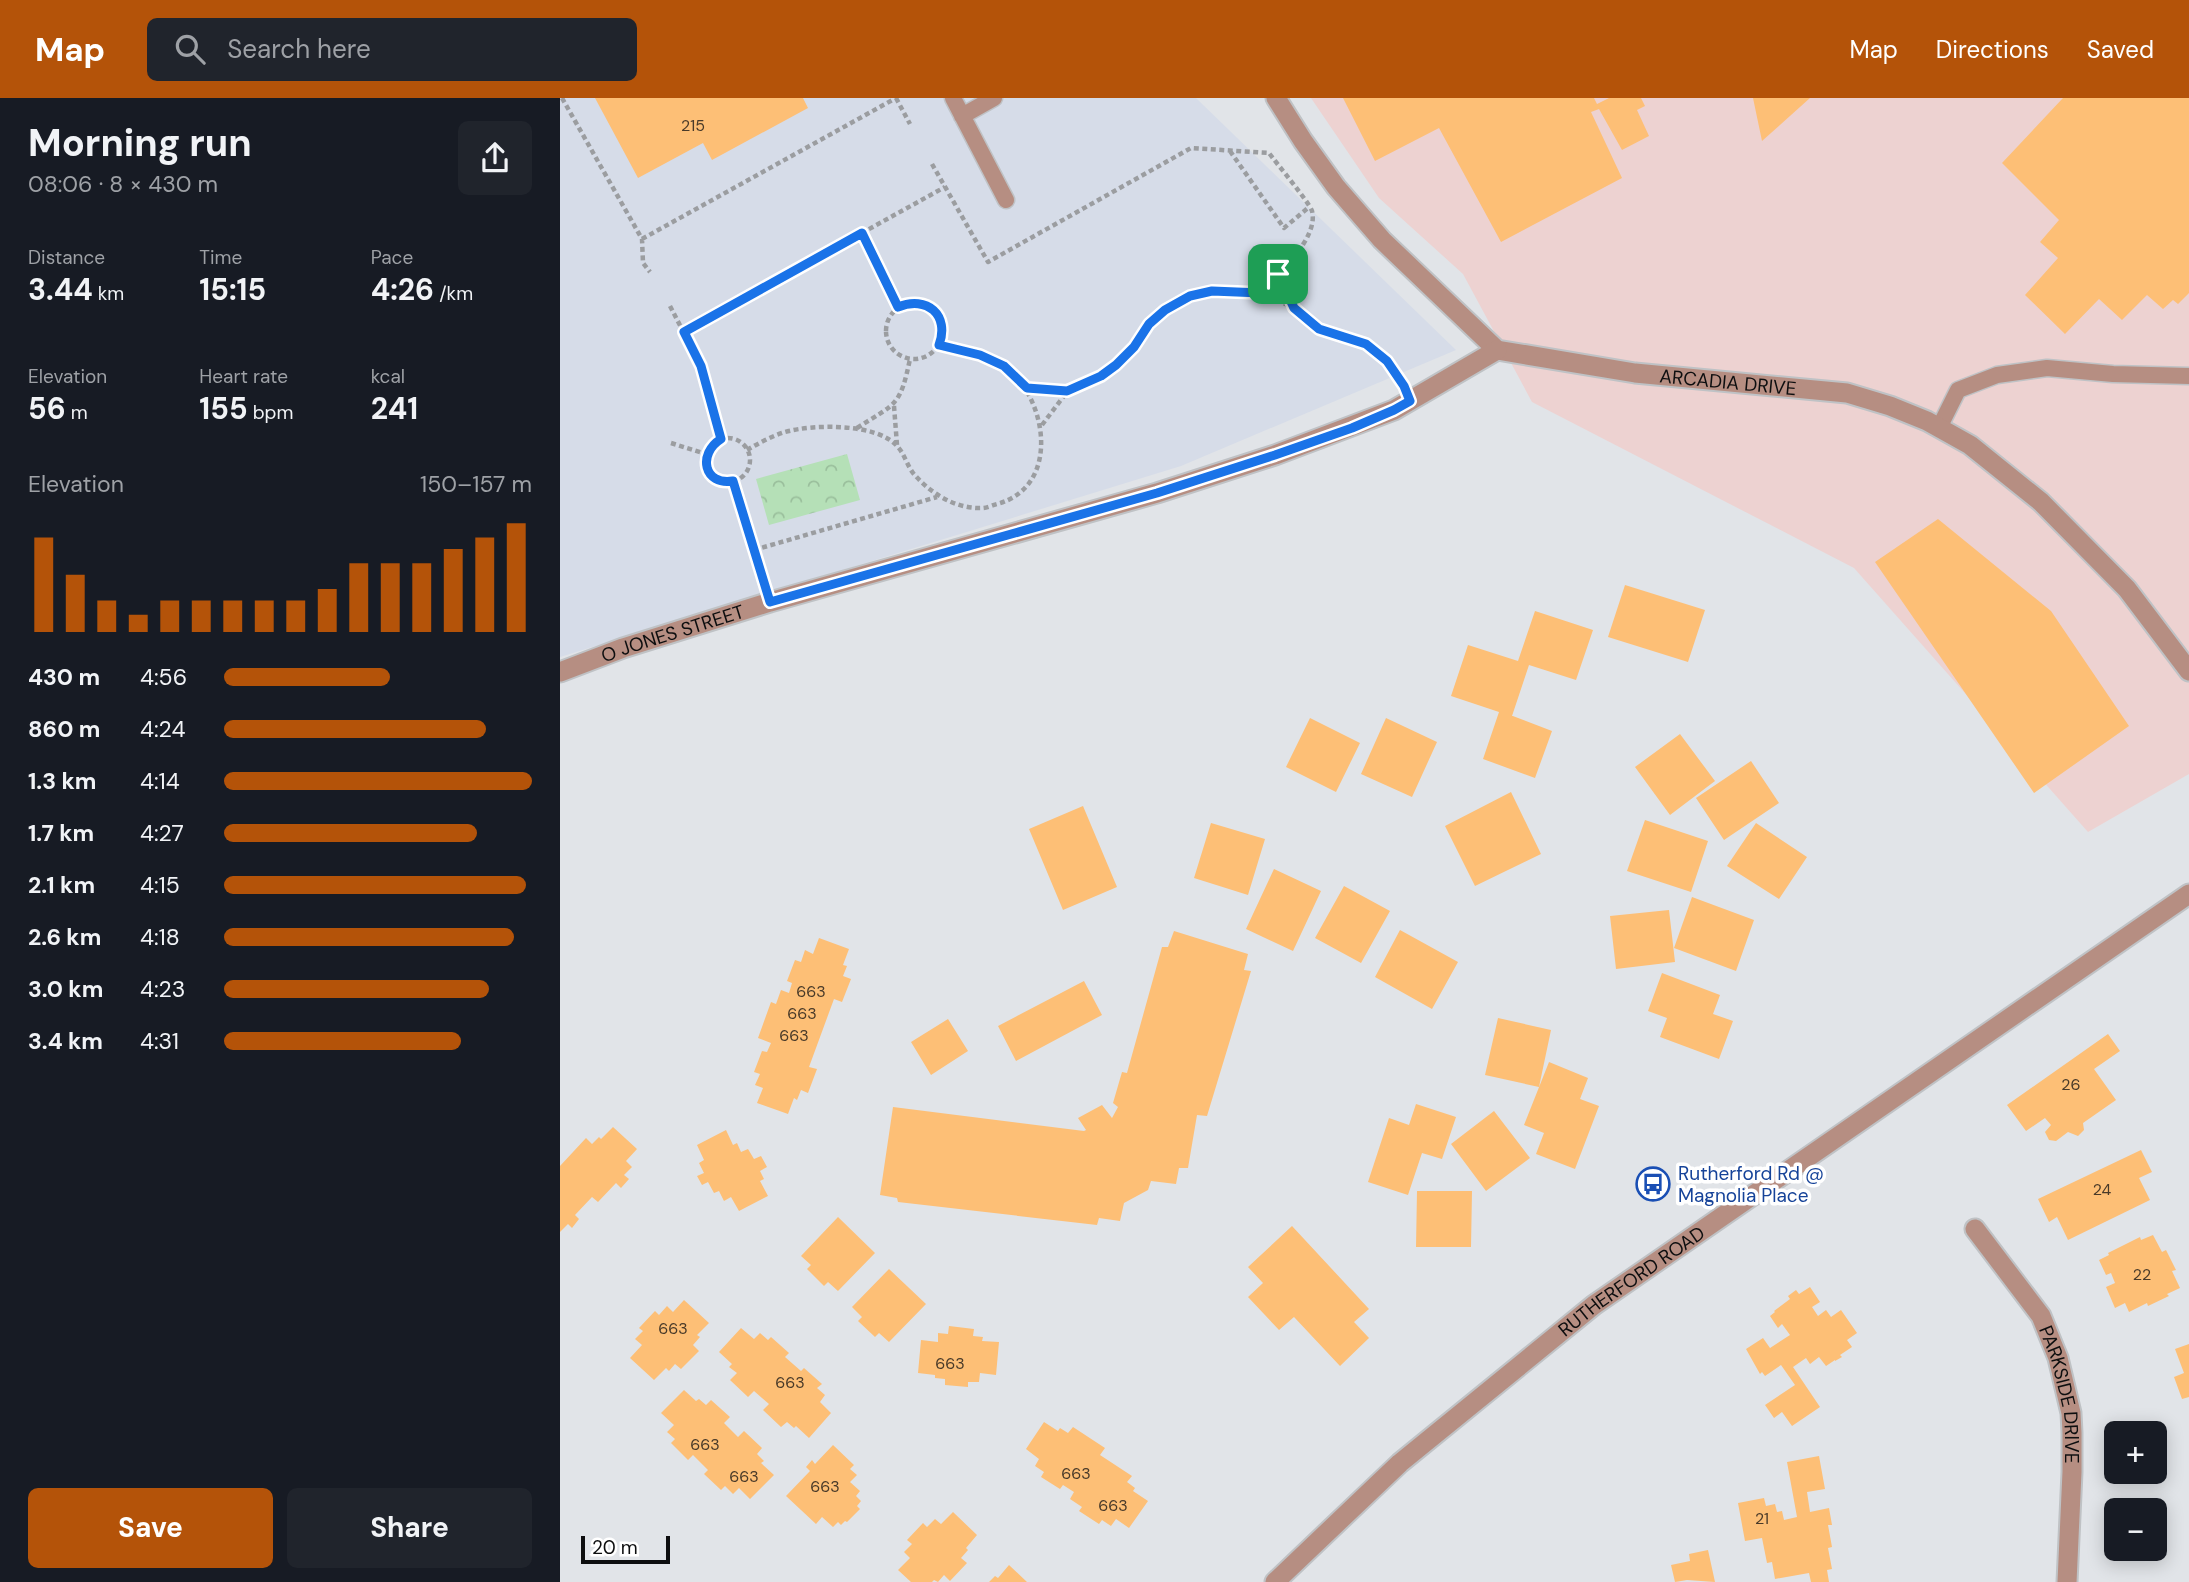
<!DOCTYPE html>
<meta charset="utf-8">
<style>
:root{--surface:#171b24;--page:#20242c;--text:#f1f3f6;--muted:#9ea1a6;--accent:#b45309}
body{margin:0;font-family:"DM Sans",sans-serif;background:var(--page);color:var(--text);height:100vh;display:flex;flex-direction:column;font-size:26px;white-space:nowrap}
*{box-sizing:border-box;margin:0}
p{font-size:23px;color:var(--muted)}
.icon{flex:none;width:38px;height:38px;fill:none;stroke:currentColor;stroke-width:2;stroke-linecap:round;stroke-linejoin:round}
.map{position:relative;flex:1;overflow:hidden}
.side{display:flex;flex-direction:column;background:var(--surface);width:560px}
.side>*{flex:none}
.buttons{position:absolute;left:1544px;top:1323px;display:grid;gap:14px}
.buttons a{display:grid;place-items:center;width:63px;height:63px;border-radius:10px;background:var(--surface);box-shadow:0 4px 18px #0003;font-size:35px}
.scale{position:absolute;left:21px;bottom:18px;width:89px;box-sizing:border-box;padding-left:7px;border:4px solid #0d0e0f;border-top:0;font-size:19px;line-height:24px;white-space:nowrap;color:#0d0e0f;-webkit-text-stroke:5px #fff;paint-order:stroke}
.pin{position:absolute;display:grid;place-items:center;width:60px;height:60px;color:#fff;margin:-30px;border-radius:14px;box-shadow:0 4px 10px #0006}
.round{display:grid;place-items:center;flex:none;width:74px;height:74px;border-radius:10px;background:var(--page)}
.summary{display:flex;align-items:center;justify-content:space-between;height:119px;padding:0 28px}
h1{font-size:38px;font-weight:700;line-height:52px}
.figures{display:grid;grid-template-columns:repeat(3,1fr);gap:10px;height:119px;padding:7px 28px}
.figures div{display:grid;align-content:center}
.figures b{font-size:30px;font-weight:700}
.figures small{font-size:19px;font-weight:400}
.figures p{font-size:19px}
.chart{height:196px;padding:14px 28px}
.chart p{display:flex;justify-content:space-between}
.chart svg{width:100%;height:126px;margin-top:7px;stroke:var(--accent);stroke-width:6}
.primary-button{display:flex;gap:14px;margin-top:auto;padding:14px 28px}
.primary-button a{flex:1;height:80px;border-radius:10px;background:var(--accent);color:#fff;font-size:28px;font-weight:700;line-height:80px;text-align:center}
.primary-button a+a{background:var(--page);color:var(--text)}
ul{padding:0 28px;list-style:none;font-size:23px}
li{display:grid;grid-template-columns:112px 84px 1fr;align-items:center;height:52px}
li i{height:18px;border-radius:9px;background:var(--accent)}
header{display:flex;align-items:center;gap:42px;box-sizing:border-box;height:98px;padding:0 35px;background:var(--accent);color:#fff}
header strong{font-size:33px}
nav{display:flex;gap:38px;margin-inline-start:auto;font-size:24px}
.search{width:490px;height:63px;background:var(--page);display:flex;align-items:center;gap:18px;box-sizing:border-box;padding:0 24px;border-radius:10px;color:var(--muted);font-size:26px}
main{display:flex;flex:1;min-height:0}
.map>svg:first-child{display:block}
</style>
<header>
<strong>Map</strong>
<div class="search"><svg class="icon" aria-label="search" viewBox="0 0 24 24"><circle cx="10" cy="10" r="6"/><path d="M15 15l6 6"/></svg>Search here</div>
<nav><a>Map</a><a>Directions</a><a>Saved</a></nav>
</header>
<main>
<section class="side">
<div class="summary"><div><h1>Morning run</h1><p>08:06 · 8 × 430 m</p></div><a class="round"><svg class="icon" aria-label="share" viewBox="0 0 24 24"><path d="M12 15V3M7 8l5-5 5 5M5 13v7h14v-7"/></svg></a></div>
<div class="figures">
<div><p>Distance</p><b>3.44<small> km</small></b></div>
<div><p>Time</p><b>15:15</b></div>
<div><p>Pace</p><b>4:26<small> /km</small></b></div>
</div>
<div class="figures">
<div><p>Elevation</p><b>56<small> m</small></b></div>
<div><p>Heart rate</p><b>155<small> bpm</small></b></div>
<div><p>kcal</p><b>241</b></div>
</div>
<div class="chart"><p><span>Elevation</span>150–157 m</p>
<svg viewBox="0 0 160 44" preserveAspectRatio="none"><path d="M5 44V11M15 44V24M25 44V33M35 44V38M45 44V33M55 44V33M65 44V33M75 44V33M85 44V33M95 44V29M105 44V20M115 44V20M125 44V20M135 44V15M145 44V11M155 44V6"/></svg>
</div>
<ul>
<li><b>430 m</b>4:56<i style="width:54%"></i></li>
<li><b>860 m</b>4:24<i style="width:85%"></i></li>
<li><b>1.3 km</b>4:14<i style="width:100%"></i></li>
<li><b>1.7 km</b>4:27<i style="width:82%"></i></li>
<li><b>2.1 km</b>4:15<i style="width:98%"></i></li>
<li><b>2.6 km</b>4:18<i style="width:94%"></i></li>
<li><b>3.0 km</b>4:23<i style="width:86%"></i></li>
<li><b>3.4 km</b>4:31<i style="width:77%"></i></li>
</ul>
<div class="primary-button"><a>Save</a><a>Share</a></div>
</section>
<div class="map">
<svg width="1629" height="1484" viewBox="0 0 1629 1484">
<defs>
<pattern id="park-crowns" width="20" height="18" patternUnits="userSpaceOnUse" patternTransform="scale(1.75)"><rect width="20" height="18" fill="#b5e0b7"/><path d="M2 6a3 3 0 1 1 6 0M12 15a3 3 0 1 1 6 0" fill="none" stroke="#9abf9c"/></pattern>
</defs>
<rect width="100%" height="100%" fill="#e1e4e8"/>
<path fill="#d6dce8" d="M0,0H636L896,252L621,368L0,559Z"/>
<path fill="#edd2d1" d="M751,0H1629V676L1528,734L1294,470L972,304L903,176L819,100Z"/>
<path fill="url(#park-crowns)" d="M287,356L300,402L209,427L196,381Z"/>
<path fill="#fdbf76" d="M35,0H243L248,10L152,62L143,45L78,80Z
M783,0H1034L1037,6L1049,0H1081L1085,8L1077,12L1089,38L1062,52L1039,11L1031,14L1062,80L941,144L879,30L815,63Z
M1193,0H1250L1202,43Z
M1503,0H1629V195L1618,206L1613,202L1603,211L1587,197L1562,222L1539,201L1505,236L1465,197L1498,160L1480,144L1499,122L1442,65Z
M1378,421L1491,513L1569,628L1474,695L1315,464Z
M1065,487L1145,512L1128,564L1048,539Z
M975,513L1033,532L1016,582L969,567L952,618L945,615L992,633L975,680L923,661L939,614L891,598L908,547L958,563Z
M750,620L800,645L776,694L726,669Z
M826,620L877,644L852,699L801,676Z
M1120,636L1155,683L1110,717L1075,669Z
M1191,663L1219,705L1164,742L1136,700Z
M951,694L981,756L915,788L885,728Z
M523,708L557,789L503,812L469,731Z
M1085,722L1148,743L1131,794L1067,773Z
M651,725L705,741L688,797L634,780Z
M1196,725L1247,759L1219,801L1167,768Z
M714,771L761,793L733,853L686,831Z
M784,788L830,813L801,865L755,840Z
M1132,799L1194,822L1176,873L1114,850Z
M1109,812L1115,864L1056,871L1050,818Z
M840,832L898,864L872,911L815,879Z
M614,833L688,856L684,872L691,873L647,1018L637,1017L628,1070H619L616,1086L591,1083L588,1092L564,1105L560,1123L539,1120L537,1127L338,1104L337,1100L320,1097L333,1009L524,1033L526,1032L518,1020L542,1007L552,1020L558,1009L553,1005L562,974L567,975L602,849H608Z
M259,840L289,851L283,867L287,868L283,878L291,881L282,904L274,901L249,969L257,971L248,995L241,992L237,1002L234,1000L228,1016L197,1005L203,990L195,987L200,976L194,974L202,953L207,954L211,945L198,940L211,904L216,906L221,892L229,895L232,885L227,883L235,862L241,864L245,852L253,856Z
M1102,875L1160,897L1153,916L1173,923L1159,961L1100,939L1107,920L1088,913Z
M524,883L542,917L456,963L438,928Z
M938,920L991,932L979,989L925,977Z
M388,921L408,953L371,977L351,944Z
M1548,936L1560,953L1534,971L1556,1002L1523,1025L1524,1032L1518,1038L1508,1034L1496,1043L1489,1042L1485,1034L1491,1027L1485,1020L1466,1033L1447,1007Z
M989,964L1028,980L1020,1001L1039,1008L1015,1071L976,1056L984,1035L964,1027Z
M856,1006L896,1019L882,1061L862,1055L848,1097L808,1084L829,1020L849,1027Z
M934,1013L970,1060L926,1093L891,1046Z
M53,1029L77,1051L66,1063L72,1069L64,1077L69,1081L61,1090L56,1085L38,1104L32,1099L15,1117L19,1121L12,1130L8,1126L0,1134V1068L26,1040L32,1046L39,1039L41,1041Z
M166,1032L173,1047L177,1045L181,1054L188,1051L194,1061L201,1058L207,1069L200,1073L204,1081L200,1083L208,1098L179,1113L171,1099L164,1103L159,1093L154,1095L148,1084L142,1087L137,1078L144,1075L139,1065L144,1062L137,1047Z
M1581,1052L1592,1074L1579,1080L1590,1102L1508,1142L1497,1119L1489,1124L1478,1101Z
M857,1093H912L911,1149H856Z
M278,1119L315,1155L278,1193L268,1184L264,1188L247,1171L251,1167L241,1158Z
M732,1128L809,1211L794,1224L809,1240L780,1268L734,1219L719,1232L688,1199L703,1185L688,1169Z
M1593,1137L1602,1154L1606,1152L1616,1172L1612,1173L1620,1190L1607,1196L1609,1198L1588,1208L1587,1205L1569,1214L1565,1205L1555,1210L1546,1189L1555,1185L1551,1175L1546,1177L1539,1162L1549,1157L1548,1155L1580,1139L1581,1142Z
M329,1171L366,1206L329,1244L319,1235L315,1239L298,1223L302,1219L292,1209Z
M1250,1189L1260,1204L1252,1209L1258,1218L1266,1212L1271,1219L1281,1212L1297,1235L1287,1242L1292,1249L1280,1257L1282,1259L1275,1263V1262L1266,1268L1259,1259L1250,1266L1246,1260L1233,1269L1260,1309L1232,1328L1222,1314L1214,1320L1205,1307L1235,1287L1221,1267L1205,1278L1202,1274L1200,1276L1186,1251L1203,1240L1210,1250L1230,1237L1222,1226L1218,1230L1210,1218L1215,1214L1214,1213L1230,1201L1228,1198L1236,1192L1239,1196Z
M124,1202L149,1225L137,1237L140,1239L133,1247L139,1253L121,1271L115,1266L109,1273L106,1270L94,1282L70,1260L82,1247L75,1241L83,1233L79,1230L95,1213L99,1217L107,1208L113,1214Z
M389,1228L414,1231L413,1238L423,1239L422,1243L439,1244L436,1277L420,1275L419,1284H408V1289L385,1287V1281L375,1280V1277L358,1275L361,1242L378,1244V1235L388,1236Z
M181,1230L194,1241L200,1235L208,1242L211,1239L229,1255L225,1259L241,1273L244,1270L262,1286L257,1290L265,1297L260,1304L271,1315L249,1340L236,1328L234,1330L227,1324L221,1329L203,1312L209,1306L194,1293L188,1299L170,1282L177,1275L169,1269L172,1266L159,1254Z
M1629,1246V1299L1622,1301L1614,1279L1624,1275L1615,1251Z
M124,1292L136,1303L139,1301L146,1307L151,1302L170,1319L164,1325L178,1339L184,1333L202,1350L197,1356L204,1363L201,1365L214,1377L190,1401L179,1390L173,1396L165,1388L161,1392L144,1376L148,1372L133,1357L128,1362L111,1345L115,1341L107,1334L114,1327L101,1315Z
M484,1324L498,1333L500,1330L508,1335L513,1329L545,1350L540,1357L572,1378L567,1384L575,1390L573,1393L588,1403L569,1430L556,1421L551,1428L542,1422L539,1426L519,1413L522,1409L510,1401L514,1394L503,1387L500,1391L481,1379L484,1374L475,1368L479,1361L466,1351Z
M273,1347L294,1367L290,1371L297,1377L290,1384L300,1393L296,1398L301,1403L297,1408L300,1411L287,1424L285,1423L281,1427L278,1424L273,1429L262,1419L256,1426L226,1398L250,1373L246,1369L252,1362L255,1366Z
M1259,1358L1265,1391L1247,1394L1250,1414L1269,1410L1272,1427H1268L1272,1449L1268,1450L1272,1471L1267,1472L1269,1484H1251L1249,1475L1215,1481L1212,1464L1207,1465L1202,1440L1185,1443L1178,1405L1204,1400L1206,1408L1215,1406L1217,1414L1222,1413L1224,1422L1237,1419L1227,1364Z
M393,1414L417,1437L406,1450L408,1452L401,1460L407,1465L390,1483L384,1477L378,1484L374,1482L372,1484H351L338,1472L350,1460L344,1454L352,1446L347,1442L363,1425L367,1429L375,1421L381,1426Z
M1148,1452L1155,1484L1127,1482L1115,1484L1111,1467L1130,1463L1129,1456Z
M449,1467L467,1484H429L435,1478L438,1480Z"/>
<g fill="none" stroke-linecap="round" stroke-linejoin="round">
<defs>
<path id="service" d="M393,0L446,102
M402,18L434,0
M1379,330L1398,292L1437,277L1487,270L1553,276L1629,278"/>
<g id="minor">
<path id="s1" d="M716,0L743,43L776,89L822,142L937,252L1075,275L1287,295L1330,308L1367,323L1410,347L1481,404L1567,491L1629,573"/>
<path id="s2" d="M0,574L63,550L210,504L597,395L715,357L834,312L937,252"/>
<path id="s3" d="M1415,1131L1481,1218L1498,1260L1511,1315L1512,1335V1374L1507,1484"/>
</g>
<g id="tertiary">
<path id="s4" d="M715,1484L840,1365L1034,1207L1629,796"/>
</g>
</defs>
<use href="#service" stroke="#bfc2c5" stroke-width="19"/>
<use href="#minor" stroke="#bfc2c5" stroke-width="23"/>
<use href="#tertiary" stroke="#bfc2c5" stroke-width="23"/>
<path stroke="#9b9da0" stroke-width="4.5" stroke-dasharray="5 3.5" stroke-linecap="butt" d="M2,0L82,141L83,165L90,174
M336,0L350,26
M670,53L724,130L749,109
M372,66L428,164L631,50L709,55C717,66 749,104 752,113C759,140 718,176 701,195
M301,135L338,209
M82,141L336,0
M718,176L733,209
M326 233a28 28 0 1 1 56 0a28 28 0 1 1-56 0Z
M110,208L141,268L161,341
M123,234L385,89
M467,291L507,294
M334,308L337,347
M482,327L507,294L541,278L556,267L574,249L588,226L605,212L630,198L652,193L701,195L734,210L759,231L806,246L827,263L839,281
M297,330C336,305 340,309 350,261
M146 362a22 22 0 1 1 44 0a22 22 0 1 1-44 0Z
M111,345L146,356
M187,352C199,345 212,338 225,334C253,326 317,325 337,348C344,355 347,367 353,375C370,395 395,411 422,410C427,410 433,407 437,406C501,389 488,301 445,268C427,255 400,252 379,247
M173,383L203,483
M194,452L377,399"/>
<use href="#service" stroke="#b68e82" stroke-width="16"/>
<use href="#minor" stroke="#b68e82" stroke-width="19"/>
<use href="#tertiary" stroke="#b68e82" stroke-width="19"/>
</g>
<g fill="none" stroke-linecap="round" stroke-linejoin="round">
<defs>
<path id="route" d="M302,135L338,209C367,197 390,217 379,247L420,257L444,268L467,290L507,293L541,278L556,267L574,249L589,226L605,212L630,198L652,193L701,195L718,176L734,210L759,231L806,246L827,263L844,288L850,303L834,312L792,330L715,357L597,395L210,504L173,383C144,388 137,356 161,341L141,268L124,234Z"/>
</defs>
<use href="#route" stroke="#fff" stroke-width="14"/>
<use href="#route" stroke="#1a73e8" stroke-width="9"/>
</g>
<defs>
<symbol id="bus-ring" viewBox="-11 -11 22 22"><circle r="9.5" fill="#fff" stroke="#1a4fb4" stroke-width="1.5"/><path d="M-5-6H5V4H4V6H2V4H-2V6H-4V4H-5ZM-3.5-4V0h7V-4ZM-3.5 1.2v1.5H-2V1.2ZM2 1.2v1.5H3.5V1.2Z" fill="#1a4fb4"/></symbol>
</defs>
<g fill-rule="evenodd">
<use href="#bus-ring" x="1074" y="1067" width="38" height="38"/>
</g>
<g text-anchor="middle" dominant-baseline="central" stroke-width="7" stroke-linejoin="round" paint-order="stroke">
<g font-size="16" fill="#493a29">
<text x="133" y="27">215</text>
<text x="251" y="893">663</text>
<text x="242" y="915">663</text>
<text x="234" y="937">663</text>
<text x="1511" y="986">26</text>
<text x="1542" y="1091">24</text>
<text x="1582" y="1176">22</text>
<text x="113" y="1230">663</text>
<text x="390" y="1265">663</text>
<text x="230" y="1284">663</text>
<text x="145" y="1346">663</text>
<text x="516" y="1375">663</text>
<text x="184" y="1378">663</text>
<text x="265" y="1388">663</text>
<text x="553" y="1407">663</text>
<text x="1202" y="1420">21</text>
</g>
<g font-size="19" fill="#0d0e0f" stroke="#fff">
<text stroke="none"><textPath href="#s1" startOffset="570">ARCADIA DRIVE</textPath></text>
<text stroke="none"><textPath href="#s2" startOffset="119">O JONES STREET</textPath></text>
<text stroke="none"><textPath href="#s4" startOffset="467">RUTHERFORD ROAD</textPath></text>
<text stroke="none"><textPath href="#s3" startOffset="191">PARKSIDE DRIVE</textPath></text>
</g>
<g font-size="19" fill="#164399" stroke="#fff" text-anchor="start">
<text x="1118" y="1075">Rutherford Rd @<tspan x="1118" dy="22">Magnolia Place</tspan></text>
</g>
</g>
</svg>
<div class="buttons">
<a>+</a>
<a>−</a>
</div>
<div class="scale">20 m</div>
<div class="pin" style="left:718px;top:176px;background:#1e9e55"><svg class="icon" aria-label="arrive" viewBox="0 0 24 24"><path d="M6 21V4h12l-3 4 3 4H6"/></svg></div>
</div>
</main>
